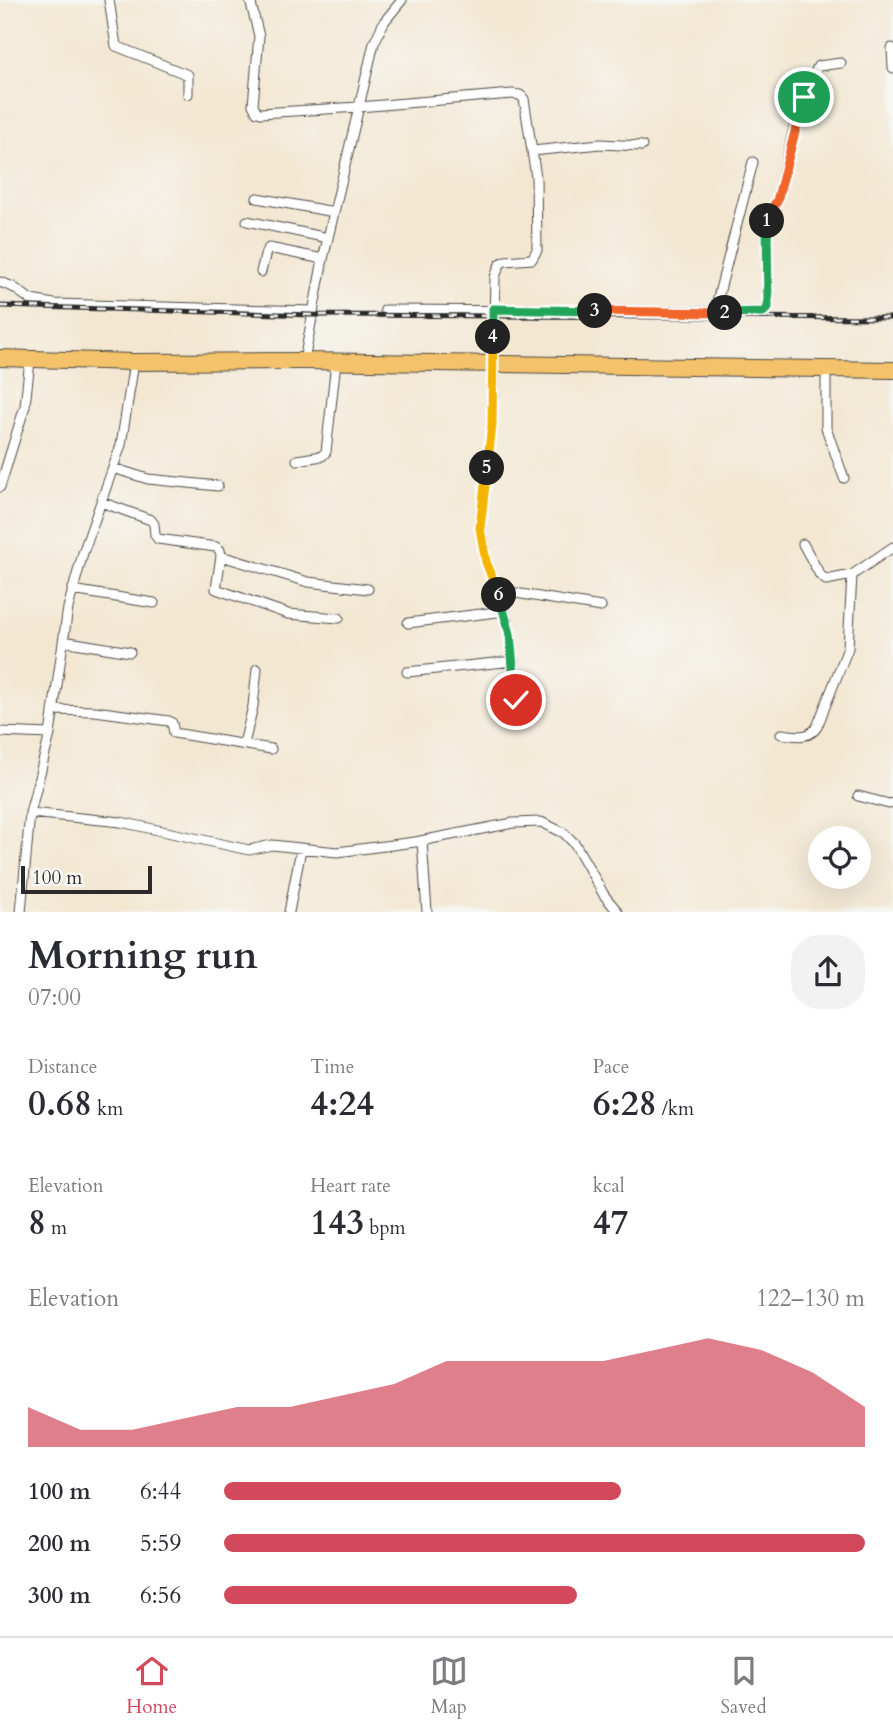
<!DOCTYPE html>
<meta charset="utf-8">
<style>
:root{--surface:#fff;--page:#f2f2f3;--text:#2b2b33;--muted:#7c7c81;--line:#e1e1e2;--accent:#d1495b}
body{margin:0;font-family:Cardo,serif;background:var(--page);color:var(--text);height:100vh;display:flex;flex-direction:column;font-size:26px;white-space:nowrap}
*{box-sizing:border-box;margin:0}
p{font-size:23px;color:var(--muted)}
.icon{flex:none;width:38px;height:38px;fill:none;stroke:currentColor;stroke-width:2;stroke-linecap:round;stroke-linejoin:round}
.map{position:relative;height:912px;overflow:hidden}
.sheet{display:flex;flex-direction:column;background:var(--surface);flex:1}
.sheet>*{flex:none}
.buttons{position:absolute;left:808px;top:826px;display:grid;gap:14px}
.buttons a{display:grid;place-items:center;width:63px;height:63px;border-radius:50%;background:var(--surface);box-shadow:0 7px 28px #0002;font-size:35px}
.scale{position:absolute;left:21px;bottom:18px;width:131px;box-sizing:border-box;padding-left:7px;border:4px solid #2b2b2b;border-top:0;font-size:19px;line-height:24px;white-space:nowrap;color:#2b2b2b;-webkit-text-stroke:5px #f6f6f2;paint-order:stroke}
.pin{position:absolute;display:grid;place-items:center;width:60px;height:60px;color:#fff;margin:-30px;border:4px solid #fff;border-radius:50%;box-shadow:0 2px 7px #0007}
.km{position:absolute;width:35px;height:35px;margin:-18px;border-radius:50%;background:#222;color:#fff;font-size:19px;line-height:35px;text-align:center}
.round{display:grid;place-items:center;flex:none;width:74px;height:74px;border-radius:28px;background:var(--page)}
.headline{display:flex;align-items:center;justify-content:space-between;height:119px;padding:0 28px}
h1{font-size:38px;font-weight:600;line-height:52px}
.metrics{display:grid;grid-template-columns:repeat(3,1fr);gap:10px;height:119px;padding:7px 28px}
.metrics div{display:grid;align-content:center}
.metrics b{font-size:35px;font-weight:600}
.metrics small{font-size:19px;font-weight:400}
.metrics p{font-size:19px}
.chart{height:196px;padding:14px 28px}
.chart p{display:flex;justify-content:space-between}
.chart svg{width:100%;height:126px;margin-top:7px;fill:var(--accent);opacity:.7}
ul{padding:0 28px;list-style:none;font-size:23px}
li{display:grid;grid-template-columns:112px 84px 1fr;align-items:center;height:52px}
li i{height:18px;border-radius:9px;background:var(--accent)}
.tabs{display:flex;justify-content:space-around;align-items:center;height:98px;border-top:2px solid var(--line);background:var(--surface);font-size:19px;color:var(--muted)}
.tabs a{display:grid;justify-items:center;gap:4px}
.tabs .on{color:var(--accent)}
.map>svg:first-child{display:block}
</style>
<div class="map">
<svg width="893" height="912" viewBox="0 0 893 912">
<rect width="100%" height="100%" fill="#f6f6f2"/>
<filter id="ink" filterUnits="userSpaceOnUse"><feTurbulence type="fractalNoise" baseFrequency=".0143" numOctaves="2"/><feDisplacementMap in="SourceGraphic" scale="14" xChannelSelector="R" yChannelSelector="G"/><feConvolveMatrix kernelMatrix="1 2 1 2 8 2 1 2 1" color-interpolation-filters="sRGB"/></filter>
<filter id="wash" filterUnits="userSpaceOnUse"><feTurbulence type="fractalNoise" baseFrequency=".00686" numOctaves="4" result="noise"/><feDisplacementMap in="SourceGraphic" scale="28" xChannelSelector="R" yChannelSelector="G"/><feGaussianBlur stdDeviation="1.57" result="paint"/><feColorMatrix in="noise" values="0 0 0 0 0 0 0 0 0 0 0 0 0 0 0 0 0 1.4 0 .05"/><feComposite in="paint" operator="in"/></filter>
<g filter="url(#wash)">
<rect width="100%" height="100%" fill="#f3e7d2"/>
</g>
<g filter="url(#ink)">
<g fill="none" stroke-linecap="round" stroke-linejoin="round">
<defs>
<path id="minor" d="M109,0L116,46L188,75V94
M250,0L259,36L253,105L257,112L261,113L359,107L512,94L520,95L524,99L536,177L537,250L532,259L505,261L500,264L495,277L492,425L480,528L486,562L503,604L510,634L516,700
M892,48L893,68
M533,151L600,144L642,146
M257,198L334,212
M247,221L328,238
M261,272L266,252L269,248L323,259
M0,282L13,287L31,300L54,304L313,311
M385,310L763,312L768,304L767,216L777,201L798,111L818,66L841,63
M714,313L753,162
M304,361L323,259L374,43L384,22L402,0
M826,369V428L844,478
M297,460L322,456L326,452L336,362
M113,468L148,479L218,486
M0,487L25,406L30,360
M101,502L151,520L154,524L155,535L158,539L216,547L220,550L221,556L308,582L368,589
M803,544L820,575L826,580L852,575L893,547
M221,556L216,589L288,614L339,618
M72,590L154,603
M497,590L601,607
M408,623L505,611
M63,641L130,652
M407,672L514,661
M53,710L95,711L169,721L172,723L174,733L271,749
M0,732L50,734
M781,734C795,735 808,740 817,727L848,648L852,575
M244,744L253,706L257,669
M858,796L889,804L893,803
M30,813L121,822L249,850L272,845L337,852L415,842L513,823L541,822L564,833L575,844L604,895L618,912
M422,841L427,912
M21,912L30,813L50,734L68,608L83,553L121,445L134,362
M289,912L301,849"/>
<path id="trunk" d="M0,358L134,362L304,361L893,370"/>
</defs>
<use href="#minor" stroke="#494744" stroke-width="11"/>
<use href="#trunk" stroke="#494744" stroke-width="18"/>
<use href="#minor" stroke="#fff" stroke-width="9"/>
<use href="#trunk" stroke="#f3c26a" stroke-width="16"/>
<defs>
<path id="rail" d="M0,306L312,315L893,318"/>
</defs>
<use href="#rail" stroke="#2b2b2b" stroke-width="5"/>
<use href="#rail" stroke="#f6f6f2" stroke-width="2.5" stroke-dasharray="8" stroke-linecap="butt"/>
</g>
</g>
<g fill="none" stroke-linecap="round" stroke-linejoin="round" filter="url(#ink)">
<defs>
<path id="split-1" d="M767,221L769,212L777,201L804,97"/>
<path id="split-2" d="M725,313L763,312L768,308L767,221"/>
<path id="split-3" d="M595,311L725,313"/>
<path id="split-4" d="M493,337V309L595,311"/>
<path id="split-5" d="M487,468L492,425L493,337"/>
<path id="split-6" d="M487,468L480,528L486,562L499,595"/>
<path id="split-7" d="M499,595L510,634L516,700"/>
</defs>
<use href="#split-1" stroke="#fff" stroke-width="14"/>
<use href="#split-2" stroke="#fff" stroke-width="14"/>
<use href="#split-3" stroke="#fff" stroke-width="14"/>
<use href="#split-4" stroke="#fff" stroke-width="14"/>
<use href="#split-5" stroke="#fff" stroke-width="14"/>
<use href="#split-6" stroke="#fff" stroke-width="14"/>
<use href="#split-7" stroke="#fff" stroke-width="14"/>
<use href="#split-1" stroke="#f0652b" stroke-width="9"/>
<use href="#split-2" stroke="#22a559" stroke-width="9"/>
<use href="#split-3" stroke="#f0652b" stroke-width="9"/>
<use href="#split-4" stroke="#22a559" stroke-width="9"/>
<use href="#split-5" stroke="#f5b400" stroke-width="9"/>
<use href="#split-6" stroke="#f5b400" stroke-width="9"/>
<use href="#split-7" stroke="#22a559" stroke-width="9"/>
</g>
</svg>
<div class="buttons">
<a><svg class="icon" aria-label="locate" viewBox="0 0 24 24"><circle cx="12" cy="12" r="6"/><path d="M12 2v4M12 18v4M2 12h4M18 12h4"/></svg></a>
</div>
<div class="scale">100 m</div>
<div class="pin" style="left:804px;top:97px;background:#1e9e55"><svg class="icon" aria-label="arrive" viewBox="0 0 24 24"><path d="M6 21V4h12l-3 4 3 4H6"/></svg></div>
<div class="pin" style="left:516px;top:700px;background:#d93025"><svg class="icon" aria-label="check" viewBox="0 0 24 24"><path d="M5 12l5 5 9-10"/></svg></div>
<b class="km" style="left:767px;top:221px">1</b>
<b class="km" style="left:725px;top:313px">2</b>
<b class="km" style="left:595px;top:311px">3</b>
<b class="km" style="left:493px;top:337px">4</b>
<b class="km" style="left:487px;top:468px">5</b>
<b class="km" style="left:499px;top:595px">6</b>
</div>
<section class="sheet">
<div class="headline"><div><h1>Morning run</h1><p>07:00</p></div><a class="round"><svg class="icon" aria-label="share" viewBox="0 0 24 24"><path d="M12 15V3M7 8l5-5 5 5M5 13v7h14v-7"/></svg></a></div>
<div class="metrics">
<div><p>Distance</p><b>0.68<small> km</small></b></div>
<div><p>Time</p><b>4:24</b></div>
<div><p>Pace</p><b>6:28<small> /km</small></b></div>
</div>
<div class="metrics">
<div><p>Elevation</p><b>8<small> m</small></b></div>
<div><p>Heart rate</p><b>143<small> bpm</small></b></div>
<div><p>kcal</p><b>47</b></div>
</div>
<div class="chart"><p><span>Elevation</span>122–130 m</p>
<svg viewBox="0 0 160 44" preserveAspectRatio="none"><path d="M0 44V30L10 38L20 38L30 34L40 30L50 30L60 26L70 22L80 14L90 14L100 14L110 14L120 10L130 6L140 10L150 18L160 30V44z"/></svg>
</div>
<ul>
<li><b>100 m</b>6:44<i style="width:62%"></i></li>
<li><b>200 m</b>5:59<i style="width:100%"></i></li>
<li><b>300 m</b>6:56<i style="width:55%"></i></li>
</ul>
</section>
<nav class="tabs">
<a class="on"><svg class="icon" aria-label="home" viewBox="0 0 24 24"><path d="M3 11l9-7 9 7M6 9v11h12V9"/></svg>Home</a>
<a><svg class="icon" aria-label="map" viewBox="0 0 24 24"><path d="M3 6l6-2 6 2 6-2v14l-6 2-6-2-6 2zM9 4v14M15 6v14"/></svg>Map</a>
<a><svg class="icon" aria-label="saved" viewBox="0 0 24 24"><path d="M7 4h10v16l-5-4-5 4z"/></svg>Saved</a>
</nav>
